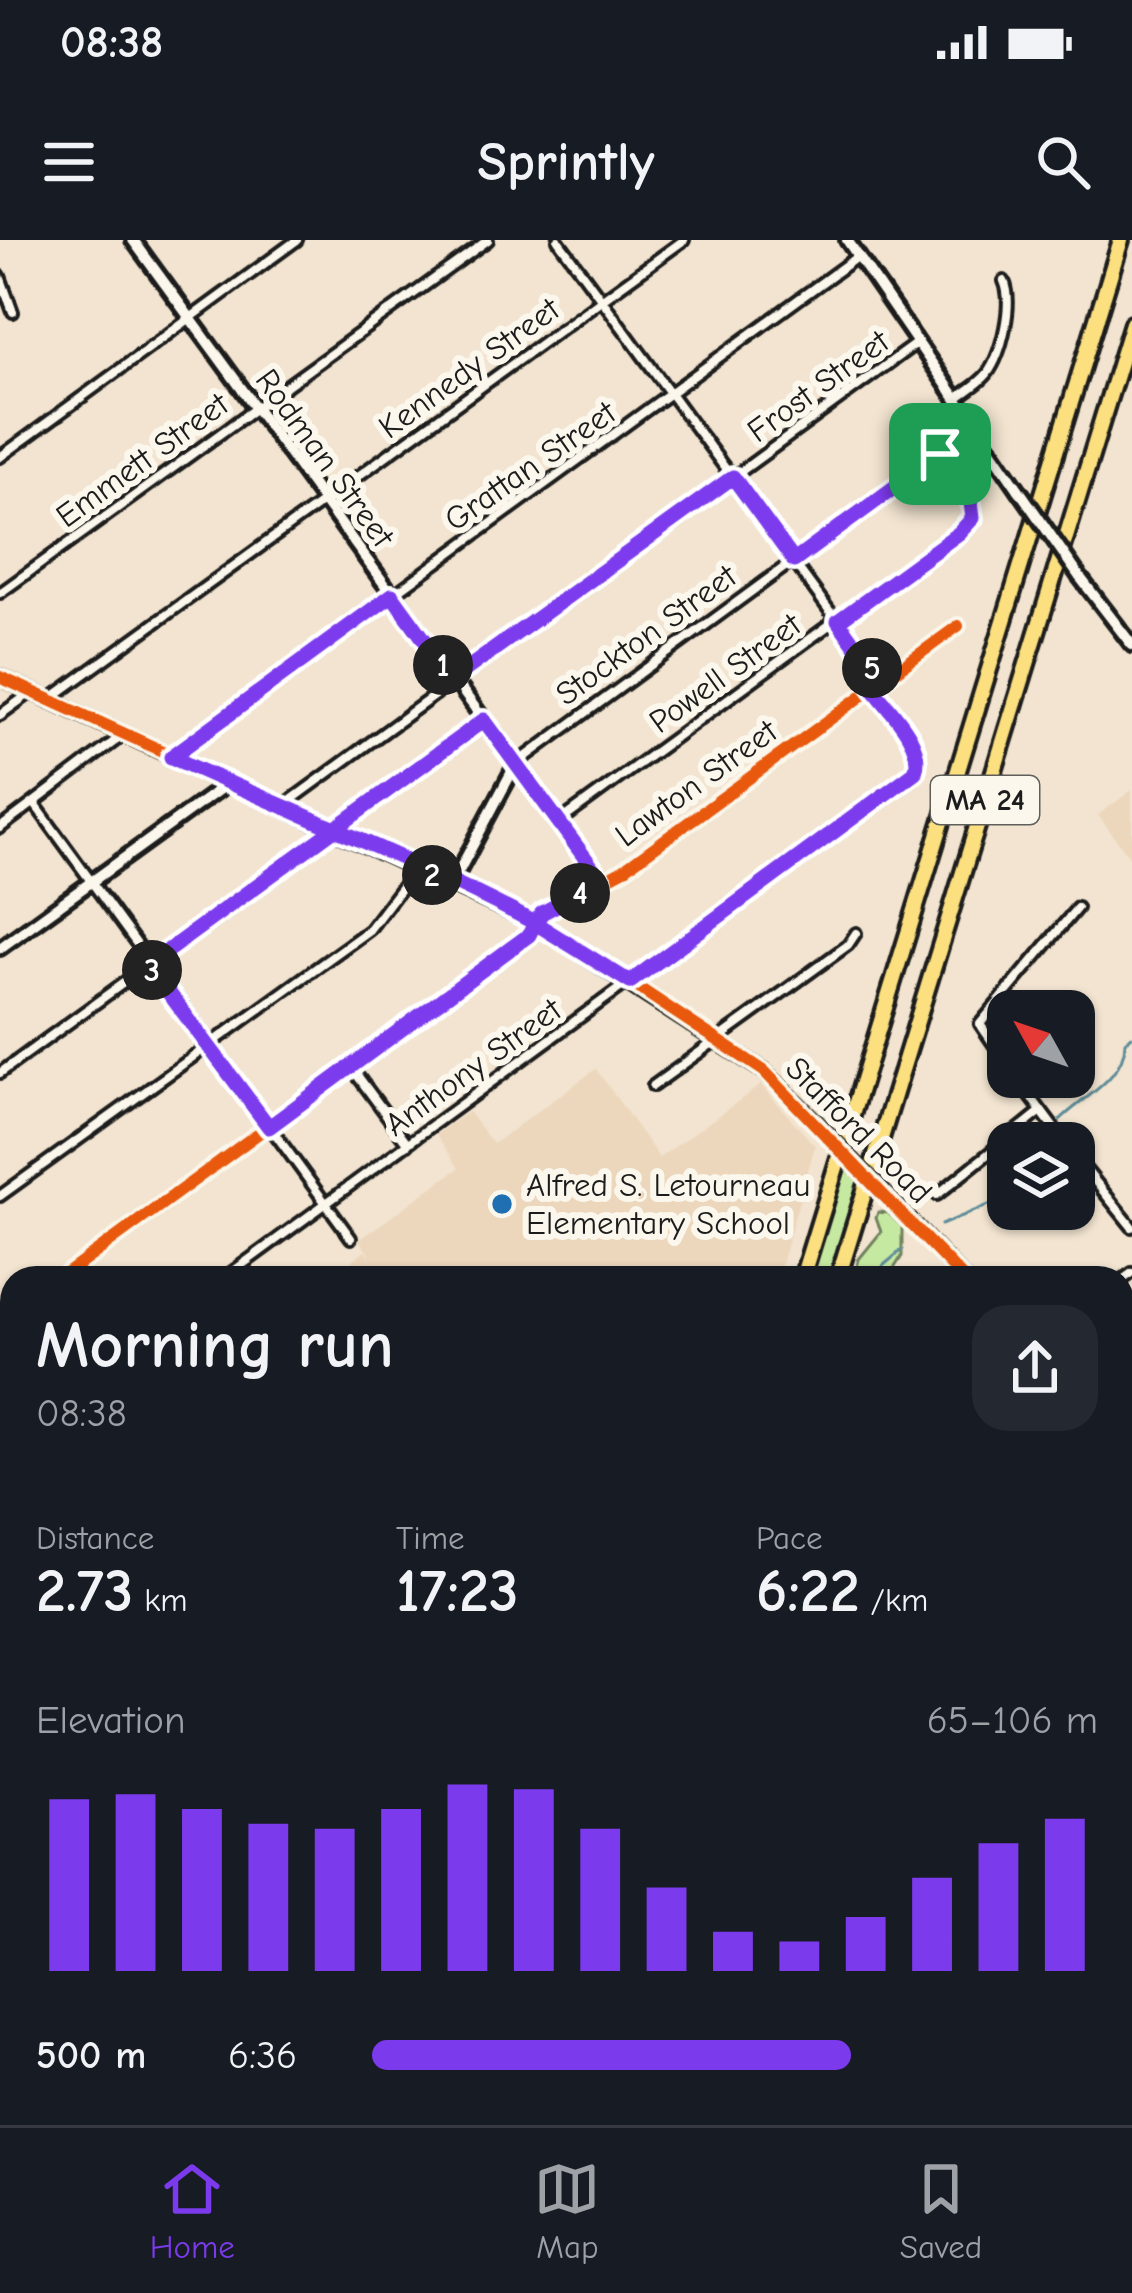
<!DOCTYPE html>
<meta charset="utf-8">
<style>
:root{--surface:#171b24;--page:#242831;--text:#f1f3f6;--muted:#9ea1a6;--line:#363941;--accent:#7c3aed}
body{margin:0;font-family:"Comic Neue",sans-serif;background:var(--page);color:var(--text);height:100vh;display:flex;flex-direction:column;font-size:45px;white-space:nowrap}
*{box-sizing:border-box;margin:0}
p{font-size:39px;color:var(--muted)}
.icon{flex:none;width:66px;height:66px;fill:none;stroke:currentColor;stroke-width:2;stroke-linecap:round;stroke-linejoin:round}
.map{position:relative;flex:1;overflow:hidden}
.drawer{position:absolute;left:0px;top:1026px;width:1134px;height:861px;display:flex;flex-direction:column;background:var(--surface);border-radius:36px 36px 0 0;box-shadow:0 3px 9px #0004}
.drawer>*{flex:none}
.needle{width:78px;rotate:310deg}
.tools{position:absolute;left:987px;top:750px;display:grid;gap:24px}
.tools a{display:grid;place-items:center;width:108px;height:108px;border-radius:24px;background:var(--surface);box-shadow:0 3px 9px #0004;font-size:60px}
.pin{position:absolute;display:grid;place-items:center;width:102px;height:102px;color:#fff;margin:-51px;border-radius:24px;box-shadow:0 6px 18px #0006}
.km{position:absolute;width:60px;height:60px;margin:-30px;border-radius:50%;background:#222;color:#fff;font-size:33px;line-height:60px;text-align:center}
.round{display:grid;place-items:center;flex:none;width:126px;height:126px;border-radius:36px;background:var(--page)}
.head{display:flex;align-items:center;justify-content:space-between;height:204px;padding:0 36px}
h1{font-size:66px;font-weight:700;line-height:90px}
.metrics{display:grid;grid-template-columns:repeat(3,1fr);gap:18px;height:204px;padding:12px 36px}
.metrics div{display:grid;align-content:center}
.metrics b{font-size:60px;font-weight:700}
.metrics small{font-size:33px;font-weight:400}
.metrics p{font-size:33px}
.chart{height:336px;padding:24px 36px}
.chart p{display:flex;justify-content:space-between}
.chart svg{width:100%;height:216px;margin-top:12px;stroke:var(--accent);stroke-width:6}
ul{padding:0 36px;list-style:none;font-size:39px}
li{display:grid;grid-template-columns:192px 144px 1fr;align-items:center;height:90px}
li i{height:30px;border-radius:15px;background:var(--accent)}
.status{display:flex;justify-content:space-between;align-items:center;height:84px;padding:0 60px;background:var(--surface);direction:ltr}
.status svg{height:33px;fill:currentColor}
header{display:flex;justify-content:space-between;align-items:center;height:156px;padding:0 36px;background:var(--surface);font-size:54px;font-weight:700}
.tab-bar{display:flex;justify-content:space-around;align-items:center;height:168px;border-top:3px solid var(--line);background:var(--surface);font-size:33px;color:var(--muted)}
.tab-bar a{display:grid;justify-items:center;gap:6px}
.tab-bar .selected{color:var(--accent)}
.map>svg:first-child{display:block}
</style>
<div class="status"><b>08:38</b><svg viewBox="0 0 49 12"><path d="M0 12V9h3v3zM5 12V6h3v6zM10 12V3h3v9zM15 12V0h3v12zM26 1h20v11H26zM47 4h2v5h-2z"/></svg></div>
<header><svg class="icon" aria-label="menu" viewBox="0 0 24 24"><path d="M4 6h16M4 12h16M4 18h16"/></svg>Sprintly<svg class="icon" aria-label="search" viewBox="0 0 24 24"><circle cx="10" cy="10" r="6"/><path d="M15 15l6 6"/></svg></header>
<div class="map">
<svg width="1132" height="1885" viewBox="0 0 1132 1885">
<rect width="100%" height="100%" fill="#f2e4d0"/>
<filter id="ink" filterUnits="userSpaceOnUse"><feTurbulence type="fractalNoise" baseFrequency=".00833" numOctaves="2"/><feDisplacementMap in="SourceGraphic" scale="24" xChannelSelector="R" yChannelSelector="G"/><feConvolveMatrix kernelMatrix="1 2 1 2 8 2 1 2 1" color-interpolation-filters="sRGB"/></filter>
<g filter="url(#ink)">
<path fill="#ecd7bc" d="M1132,550V620L1098,575Z
M596,829L659,918L761,845L815,906L777,1038H328L365,1011L372,1018L359,1000L459,928L436,894L468,872L493,904Z"/>
<path fill="#c6e9a2" stroke="#71825f" stroke-width="3" d="M842,925L861,944L832,1038H808Z
M878,972L888,973L902,987V1016L888,1038H854L859,1019L881,992L876,978Z
M1132,1318V1411L1122,1418V1325Z
M1132,1424V1519L1122,1527V1431Z
M12,1531V1682L0,1691V1539Z
M108,1875H316L302,1885H113Z
M844,1875H1003L999,1885H848Z"/>
<g fill="none" stroke-linecap="round" stroke-linejoin="round">
<path stroke="#608d99" stroke-width="3" d="M1060,880C1083,857 1125,838 1125,802L1132,796
M1037,903L1042,898
M941,985L996,962L1008,942
M875,1038L884,1025L902,1010
M1062,1875L1068,1885"/>
<defs>
<path id="street" d="M558,0L881,441
M0,36L13,72
M956,159C966,151 979,144 987,134C1002,114 1014,63 1004,41
M0,217L297,0
M0,353L488,0
M49,460L684,0
M0,475L33,451
M172,516L858,16
M34,563L351,998
M283,566L918,102
M559,582L969,283L974,271L971,263L940,214
M0,588L123,495
M602,641L516,524L976,187
M1008,825L980,784L1077,668
M351,827L408,904
M0,833L484,480
M1016,837L1065,903
M653,846L848,705L856,693
M1074,915L1132,987
M937,955L1040,872
M0,956L369,690L416,628
M61,1038L529,695L542,673L623,630L958,386
M224,1038L915,532C926,504 888,469 873,448
M1122,1040L1132,1033
M0,1082L12,1074
M1122,1157L1132,1149
M0,1161L12,1178
M0,1200L12,1191
M1122,1318L1132,1311
M1122,1425L1132,1418
M1122,1533L1132,1526
M1122,1588L1132,1601
M0,1699L12,1690
M0,1704L12,1721
M1122,1783L1132,1788
M1122,1812L1132,1810
M102,1875L107,1885
M0,1885L17,1877L16,1885
M375,1885L380,1875
M398,1885L403,1875"/>
<path id="secondary" d="M133,0L516,524L452,644
M847,0L1019,250
M1079,336L1132,405
M0,437L535,683L764,831L814,881
M0,708L228,543
M887,957L963,1038
M1122,1225L1132,1234
M0,1310L12,1316
M0,1335L12,1342
M0,1531L12,1522
M1122,1693H1132"/>
<path id="highway" d="M802,1038L1121,0
M838,1038L1132,83
M1122,1672H1132
M1122,1701L1132,1700
M607,1875L618,1885
M625,1875L639,1885
M786,1875L789,1885
M822,1875L825,1885
M839,1875L842,1885
M721,1885L733,1875
M1004,1885L1008,1875
M1018,1885L1021,1875"/>
</defs>
<use href="#street" stroke="#1c1c1c" stroke-width="16"/>
<use href="#secondary" stroke="#1c1c1c" stroke-width="20"/>
<use href="#highway" stroke="#1c1c1c" stroke-width="22"/>
<use href="#street" stroke="#fbf7ec" stroke-width="8"/>
<use href="#secondary" stroke="#fbf7ec" stroke-width="10"/>
<use href="#highway" stroke="#fce080" stroke-width="14"/>
<defs>
<path id="secondary-bridge" d="M1019,250L1079,336
M814,881L887,957"/>
</defs>
<use href="#secondary-bridge" stroke="#1c1c1c" stroke-width="20" stroke-linecap="butt"/>
<use href="#secondary-bridge" stroke="#fbf7ec" stroke-width="10"/>
<defs>
<path id="cycleway" d="M0,437L515,672L630,742L764,831L963,1038
M61,1038L529,695L542,673L623,630L958,386"/>
</defs>
<use href="#cycleway" stroke="#fbf7ec" stroke-width="20"/>
<use href="#cycleway" stroke="#e8590c" stroke-width="12"/>
</g>
</g>
<g fill="none" stroke-linecap="round" stroke-linejoin="round" filter="url(#ink)">
<defs>
<path id="route" d="M940,214L794,321L733,237L453,439L392,355L171,517C292,572 418,621 535,683L529,695L269,887L148,725L484,480L602,641L542,673L535,683L630,742L915,532C926,504 888,469 873,448L881,441L838,381L959,293L973,278L971,263L940,214"/>
</defs>
<use href="#route" stroke="#fff" stroke-width="24"/>
<use href="#route" stroke="#7c3aed" stroke-width="15"/>
</g>
<circle fill="#1f6fb2" stroke="#fbf7ec" stroke-width="4.5" cx="502" cy="964" r="12"/>
<g text-anchor="middle" dominant-baseline="central" stroke-width="12" stroke-linejoin="round" paint-order="stroke">
<rect fill="#fbf7ec" stroke="#5f5e5a" stroke-width="3" x="931" y="536" width="108" height="48" rx="9"/>
<g font-size="30" font-weight="bold" fill="#1c1c1c">
<text x="985" y="560">MA 24</text>
</g>
<g font-size="33" fill="#1c1c1c" stroke="#fbf7ec">
<text transform="translate(469 128) rotate(-36)">Kennedy Street</text>
<text transform="translate(818 146) rotate(-36)">Frost Street</text>
<text transform="translate(325 218) rotate(54)">Rodman Street</text>
<text transform="translate(142 220) rotate(-36)">Emmett Street</text>
<text transform="translate(530 226) rotate(-35)">Grattan Street</text>
<text transform="translate(646 395) rotate(-36)">Stockton Street</text>
<text transform="translate(725 433) rotate(-36)">Powell Street</text>
<text transform="translate(696 543) rotate(-36)">Lawton Street</text>
<text transform="translate(473 827) rotate(-36)">Anthony Street</text>
<text transform="translate(859 890) rotate(45)">Stafford Road</text>
</g>
<g font-size="33" fill="#1c1c1c" stroke="#fbf7ec" text-anchor="start">
<text x="526" y="945">Alfred S. Letourneau<tspan x="526" dy="38">Elementary School</tspan></text>
</g>
</g>
</svg>
<div class="tools">
<a><svg class="needle" viewBox="-14 -14 28 28"><path d="M0-13l5 13h-10z" fill="#e53935"/><path d="M0 13l5-13h-10z" fill="#9ea1a6"/></svg></a>
<a><svg class="icon" aria-label="layers" viewBox="0 0 24 24"><path d="M12 4l9 5-9 5-9-5zM3 14l9 5 9-5"/></svg></a>
</div>
<div class="pin" style="left:940px;top:214px;background:#1e9e55"><svg class="icon" aria-label="arrive" viewBox="0 0 24 24"><path d="M6 21V4h12l-3 4 3 4H6"/></svg></div>
<b class="km" style="left:443px;top:425px">1</b>
<b class="km" style="left:432px;top:635px">2</b>
<b class="km" style="left:152px;top:730px">3</b>
<b class="km" style="left:580px;top:653px">4</b>
<b class="km" style="left:872px;top:428px">5</b>
<section class="drawer">
<div class="head"><div><h1>Morning run</h1><p>08:38</p></div><a class="round"><svg class="icon" aria-label="share" viewBox="0 0 24 24"><path d="M12 15V3M7 8l5-5 5 5M5 13v7h14v-7"/></svg></a></div>
<div class="metrics">
<div><p>Distance</p><b>2.73<small> km</small></b></div>
<div><p>Time</p><b>17:23</b></div>
<div><p>Pace</p><b>6:22<small> /km</small></b></div>
</div>
<div class="chart"><p><span>Elevation</span>65–106 m</p>
<svg viewBox="0 0 160 44" preserveAspectRatio="none"><path d="M5 44V9M15 44V8M25 44V11M35 44V14M45 44V15M55 44V11M65 44V6M75 44V7M85 44V15M95 44V27M105 44V36M115 44V38M125 44V33M135 44V25M145 44V18M155 44V13"/></svg>
</div>
<ul>
<li><b>500 m</b>6:36<i style="width:66%"></i></li>
</ul>
</section>
</div>
<nav class="tab-bar">
<a class="selected"><svg class="icon" aria-label="home" viewBox="0 0 24 24"><path d="M3 11l9-7 9 7M6 9v11h12V9"/></svg>Home</a>
<a><svg class="icon" aria-label="map" viewBox="0 0 24 24"><path d="M3 6l6-2 6 2 6-2v14l-6 2-6-2-6 2zM9 4v14M15 6v14"/></svg>Map</a>
<a><svg class="icon" aria-label="saved" viewBox="0 0 24 24"><path d="M7 4h10v16l-5-4-5 4z"/></svg>Saved</a>
</nav>
